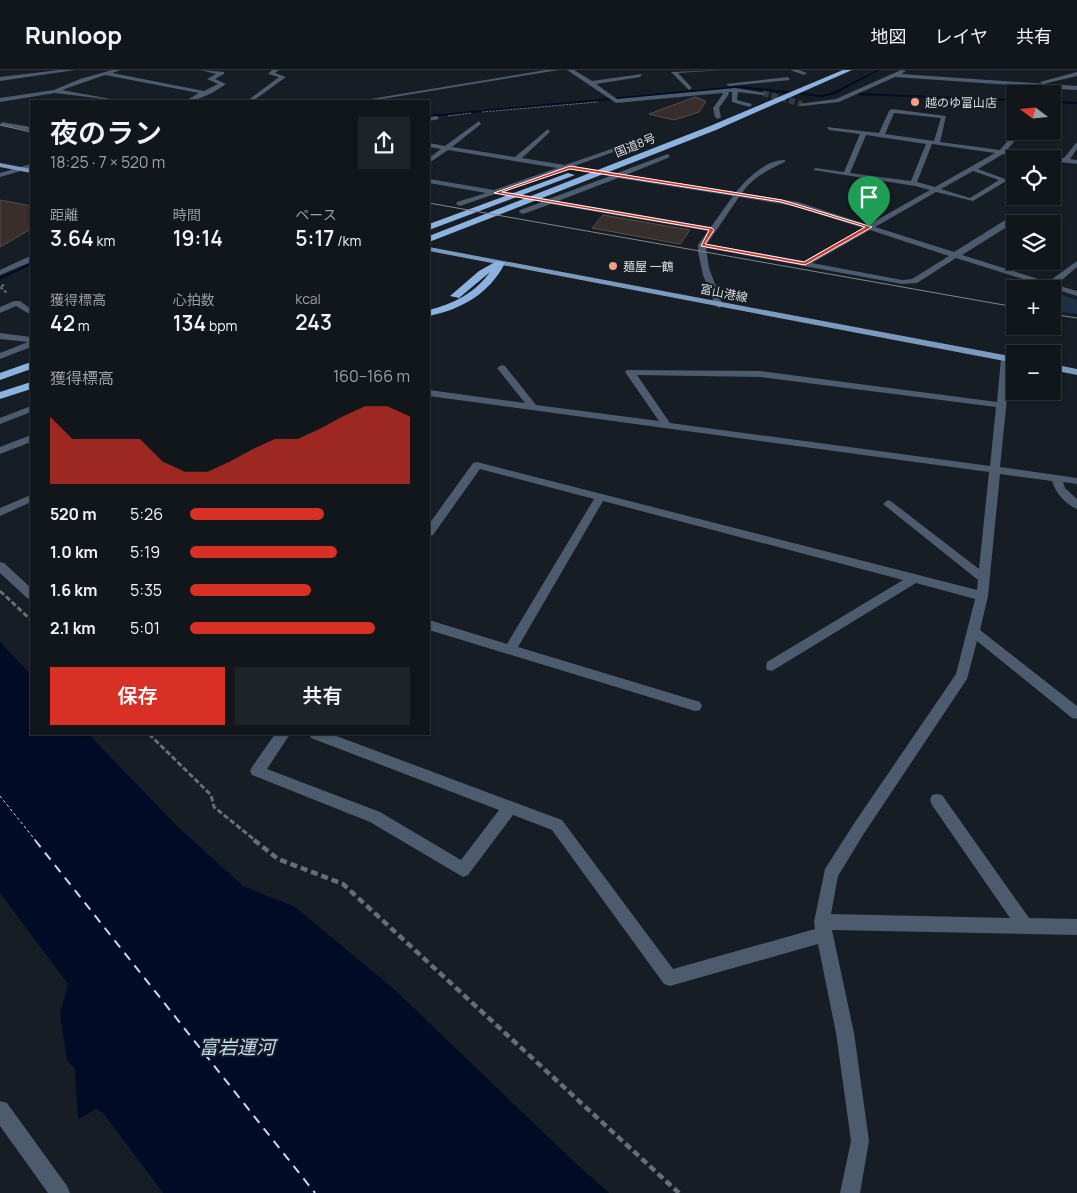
<!DOCTYPE html>
<html lang="ja">
<meta charset="utf-8">
<style>
:root{--surface:#11161b;--page:#1e2328;--text:#f1f3f6;--muted:#9c9fa3;--line:#30353a;--accent:#d93025}
body{margin:0;font-family:Manrope,"Noto Sans JP",sans-serif;background:var(--page);color:var(--text);height:100vh;display:flex;flex-direction:column;font-size:19px;white-space:nowrap}
*{box-sizing:border-box;margin:0}
p{font-size:16px;color:var(--muted)}
.icon{flex:none;width:28px;height:28px;fill:none;stroke:currentColor;stroke-width:2;stroke-linecap:round;stroke-linejoin:round}
.map{position:relative;flex:1;overflow:hidden}
.side{position:absolute;left:30px;top:30px;width:400px;height:635px;display:flex;flex-direction:column;background:var(--surface);border-radius:0px;box-shadow:0 1px 4px #0004,0 0 0 1px var(--line)}
.side>*{flex:none}
.needle{width:32px;rotate:286deg}
.tools{position:absolute;left:1006px;top:15px;display:grid;gap:10px}
.tools a{display:grid;place-items:center;width:55px;height:55px;border-radius:0px;background:var(--surface);box-shadow:0 1px 4px #0004,0 0 0 1px var(--line);font-size:25px}
.pin{position:absolute;display:grid;place-items:center;width:42px;height:42px;color:#fff;margin:-51px -21px;border-radius:50% 50% 50% 0;rotate:-45deg;box-shadow:0 0 5px #0007}
.pin .icon{rotate:45deg}
.round{display:grid;place-items:center;flex:none;width:52px;height:52px;border-radius:0px;background:var(--page)}
.overview{display:flex;align-items:center;justify-content:space-between;height:85px;padding:0 20px}
h1{font-size:28px;font-weight:600;line-height:38px}
.stats{display:grid;grid-template-columns:repeat(3,1fr);gap:8px;height:85px;padding:5px 20px}
.stats div{display:grid;align-content:center}
.stats b{font-size:21px;font-weight:600}
.stats small{font-size:14px;font-weight:400}
.stats p{font-size:14px}
.chart{height:140px;padding:10px 20px}
.chart p{display:flex;justify-content:space-between}
.chart svg{width:100%;height:90px;margin-top:5px;fill:var(--accent);opacity:.7}
.action{display:flex;gap:10px;margin-top:auto;padding:10px 20px}
.action a{flex:1;height:58px;border-radius:0px;background:var(--accent);color:#fff;font-size:20px;font-weight:600;line-height:58px;text-align:center}
.action a+a{background:var(--page);color:var(--text)}
ul{padding:0 20px;list-style:none;font-size:16px}
li{display:grid;grid-template-columns:80px 60px 1fr;align-items:center;height:38px}
li i{height:12px;border-radius:6px;background:var(--accent)}
header{display:flex;align-items:center;gap:30px;box-sizing:border-box;height:70px;padding:0 25px;background:var(--surface);border-bottom:1px solid var(--line)}
header strong{font-size:24px}
nav{display:flex;gap:28px;margin-inline-start:auto;font-size:18px}
.map>svg:first-child{display:block}
</style>
<header>
<strong>Runloop</strong>
<nav><a>地図</a><a>レイヤ</a><a>共有</a></nav>
</header>
<div class="map">
<svg width="1077" height="1123" viewBox="0 0 1077 1123">
<rect width="100%" height="100%" fill="#171d24"/>
<path fill="#1d3146" d="M1053,222L1077,230V244L1053,240Z"/>
<path fill="#000c25" d="M0,572L31,605V664H88L177,756L243,816L295,837L395,920L570,1088L609,1123H163L103,1043L96,1039L78,1049L75,999L67,990L60,944L68,914L0,823Z"/>
<g fill="none" stroke-linecap="round" stroke-linejoin="round">
<path fill="#000c25" fill-rule="evenodd" d="M877,0H880L835,24L822,27L739,18L429,47V45L739,16L822,25L833,22Z
M857,23L1015,29V31L858,25Z
M1052,31L1077,32V34L1052,33Z
M30,193H31V195L0,210V207Z"/>
<path stroke="#c4daf4" stroke-width="1" stroke-dasharray="3 2.5" stroke-linecap="butt" d="M0,726L36,771"/>
<path stroke="#c4daf4" stroke-width="2" stroke-dasharray="9 7" stroke-linecap="butt" d="M35,770L315,1123"/>
</g>
<path fill="#382e2b" stroke="#594e4b" d="M695,27L706,31L699,42L674,50L649,44Z
M0,130L31,136V159L0,177Z
M603,145L690,160L680,174L592,158Z"/>
<g fill="none" stroke-linecap="round" stroke-linejoin="round">
<path stroke="#343a41" stroke-width="6" stroke-dasharray="6 3" stroke-linecap="butt" d="M763,23L802,34"/>
<path stroke="#696e74" stroke-width="1" stroke-dasharray="2.5 1" stroke-linecap="butt" d="M482,42L598,32
M448,46L471,43"/>
<path stroke="#696e74" stroke-width="2" stroke-dasharray="3 2" stroke-linecap="butt" d="M4,215L0,217L7,223"/>
<path stroke="#696e74" stroke-width="3" stroke-dasharray="5.5 2.5" stroke-linecap="butt" d="M0,521L31,550
M149,664L211,725L214,737L256,771"/>
<path stroke="#696e74" stroke-width="4.5" stroke-dasharray="7 4" stroke-linecap="butt" d="M254,770L278,789L343,814L679,1123"/>
<path fill="#4c5b6d" fill-rule="evenodd" d="M59,0H75L0,11V7Z
M112,0H121L112,3L204,21L218,14L207,9L216,4L200,0L224,2V4L215,9L226,14C215,22 199,31 185,31L199,23L105,5L62,20L121,31L55,23L0,32V28L54,20L80,9Z
M272,0H279L275,3L286,7L253,31H247L279,7L268,4Z
M546,0H559L370,31H358Z
M567,0H574L592,11L642,4L640,7L596,14L617,29L735,18L766,23L763,25L738,22L737,30L752,34L750,37L732,32V22H728L729,24L719,38L721,47L718,49L715,47L713,38L723,24L722,23L616,33Z
M725,0L678,3L692,18L689,20L671,2Z
M790,0H799L807,3L804,5Z
M901,0L906,1L901,4L1077,16V20L1060,19L1054,24L1051,22L1054,18L895,7L839,32L802,36L799,34L836,29Z
M1077,2V6L1043,14L1040,12Z
M788,7L790,10L729,16L726,14Z
M892,39L946,46L940,72L1000,80L1016,61H1023L1006,81L1064,88L1077,72V79L1070,89L1077,90V94L1052,91V89H1034L1003,84L978,99L1008,110L973,131L936,122L875,157L954,182L1015,144H1021V148L962,185L1048,212L1077,191V197L1056,215L1077,221V226L956,188L917,213L902,214L706,178L709,198L723,235L719,238L715,235L703,205L698,182V175L708,161L551,134L523,144L519,142L520,140L542,132L495,124L460,136L456,134L457,132L486,123L429,113V109L494,120L557,98L448,80L429,93V88L441,79L429,77V73L445,76L479,51L481,54L452,77L515,87L548,59L550,62L522,88L565,95L623,75L625,78L574,96L617,103L668,84L670,87L626,105L736,122C746,109 767,89 785,90V92C768,100 753,107 742,123L798,132L868,155L930,120L915,116L813,100L816,98L844,102L860,64L829,60L827,57L879,63L889,41ZM894,43L941,48L934,71L885,64ZM866,65L926,74L911,111L850,103ZM932,74L995,83L935,117L917,112ZM566,99L610,106L549,129L503,121ZM973,101L999,110L970,128L941,119ZM618,108L733,126L711,157L558,131ZM739,127L794,136L863,158L804,191L707,174ZM870,160L949,186L912,209L902,210L812,193Z
M437,46L439,49L429,51V47Z
M2,52L31,57V61L0,55Z
M31,94V98L0,107V103Z
M28,187H31V192L0,205V200Z
M14,231H20L31,239V245L16,236L0,243V237Z
M0,263L31,267V277L0,289V283L28,272L0,269Z
M1006,286L1011,289L1000,397L1077,408V414L1063,412L1065,418L1077,429V439C1066,435 1055,422 1052,411L1000,404L988,526L980,560L1077,636V649L1072,648L977,571L967,609L863,765L838,806L831,844L1010,848L932,735L930,730L932,725L937,724L942,725L1029,848L1077,849V865L832,860L854,963L869,1071L860,1123H840L851,1071L836,963L818,874L670,916L664,914L552,760L513,745L468,805L463,807L370,752L252,705L250,701L252,697L275,664H290L267,699L380,742L461,790L499,740L311,668L309,664H331L562,750L673,899L815,859L814,852L825,799L853,755L956,604L975,529L916,513L772,601L767,600L766,596L767,592L903,510L603,431L518,577L700,632L702,636L700,640L695,641L429,560V550L507,574L594,429L480,399L433,465L429,466V454L473,393L477,392L977,520L978,510L883,434L888,430L892,432L979,499L989,402L429,326V320L525,333L497,298L502,295L505,296L536,335L659,351L625,302L627,300L761,301L997,332L1001,289ZM637,305L761,307L996,337L990,396L670,353Z
M31,336V342L0,354V348Z
M31,365V372L0,384V377Z
M31,425V432L0,446V438Z
M0,492L4,493L31,518V529L27,528L0,503Z
M0,1031L7,1033L67,1116L70,1123H48L0,1056Z"/>
<path fill="#7a9abe" fill-rule="evenodd" d="M0,93L31,99V103L0,97Z
M429,177L1015,287V293L429,181Z
M1052,294L1077,299V305L1052,300Z"/>
<path fill="#8cb3df" fill-rule="evenodd" d="M843,0H852L716,60L429,172V166L710,56Z
M568,103L575,105L429,160V154Z
M497,191L505,193C489,224 462,239 429,246V240C453,234 475,223 490,202L459,228L450,226L479,201Z
M31,292V299L0,310V303Z
M31,312V319L0,329V322Z"/>
<path stroke="#82878d" stroke-width="1" d="M0,55L31,62
M429,133L1015,237
M1052,244L1077,248"/>
</g>
<path fill="#d93025" stroke="#fff" fill-rule="evenodd" d="M570,96L782,130L872,157L805,195L701,176L709,160L494,123ZM570,99L781,132L865,157L804,192L705,174L714,160L712,158L502,122Z"/>
<g fill="#f39f86" stroke="#171d24" stroke-width="2">
<circle cx="915" cy="32" r="5"/>
<circle cx="613" cy="196" r="5"/>
</g>
<g text-anchor="middle" dominant-baseline="central" stroke-width="4" stroke-linejoin="round" paint-order="stroke">
<g font-size="12" fill="#dbdfe3" stroke="#171d24" text-anchor="start">
<text x="925" y="32">越のゆ富山店</text>
<text x="623" y="196">麺屋 一鶴</text>
</g>
<g font-size="12" fill="#dbdfe3" stroke="#171d24">
<text transform="translate(635 75) rotate(-22)">国道8号</text>
<text transform="translate(724 223) rotate(11)">富山港線</text>
</g>
<g font-size="19" font-style="italic" fill="#c4daf4" stroke="#171d24">
<text x="237" y="977">富岩運河</text>
</g>
</g>
</svg>
<div class="tools">
<a><svg class="needle" viewBox="-14 -14 28 28"><path d="M0-13l5 13h-10z" fill="#e53935"/><path d="M0 13l5-13h-10z" fill="#9c9fa3"/></svg></a>
<a><svg class="icon" aria-label="locate" viewBox="0 0 24 24"><circle cx="12" cy="12" r="6"/><path d="M12 2v4M12 18v4M2 12h4M18 12h4"/></svg></a>
<a><svg class="icon" aria-label="layers" viewBox="0 0 24 24"><path d="M12 4l9 5-9 5-9-5zM3 14l9 5 9-5"/></svg></a>
<a>+</a>
<a>−</a>
</div>
<div class="pin" style="left:869px;top:157px;background:#1e9e55"><svg class="icon" aria-label="arrive" viewBox="0 0 24 24"><path d="M6 21V4h12l-3 4 3 4H6"/></svg></div>
<section class="side">
<div class="overview"><div><h1>夜のラン</h1><p>18:25 · 7 × 520 m</p></div><a class="round"><svg class="icon" aria-label="share" viewBox="0 0 24 24"><path d="M12 15V3M7 8l5-5 5 5M5 13v7h14v-7"/></svg></a></div>
<div class="stats">
<div><p>距離</p><b>3.64<small> km</small></b></div>
<div><p>時間</p><b>19:14</b></div>
<div><p>ペース</p><b>5:17<small> /km</small></b></div>
</div>
<div class="stats">
<div><p>獲得標高</p><b>42<small> m</small></b></div>
<div><p>心拍数</p><b>134<small> bpm</small></b></div>
<div><p>kcal</p><b>243</b></div>
</div>
<div class="chart"><p><span>獲得標高</span>160–166 m</p>
<svg viewBox="0 0 160 44" preserveAspectRatio="none"><path d="M0 44V11L10 22L20 22L30 22L40 22L50 33L60 38L70 38L80 33L90 27L100 22L110 22L120 17L130 11L140 6L150 6L160 11V44z"/></svg>
</div>
<ul>
<li><b>520 m</b>5:26<i style="width:61%"></i></li>
<li><b>1.0 km</b>5:19<i style="width:67%"></i></li>
<li><b>1.6 km</b>5:35<i style="width:55%"></i></li>
<li><b>2.1 km</b>5:01<i style="width:84%"></i></li>
</ul>
<div class="action"><a>保存</a><a>共有</a></div>
</section>
</div>
